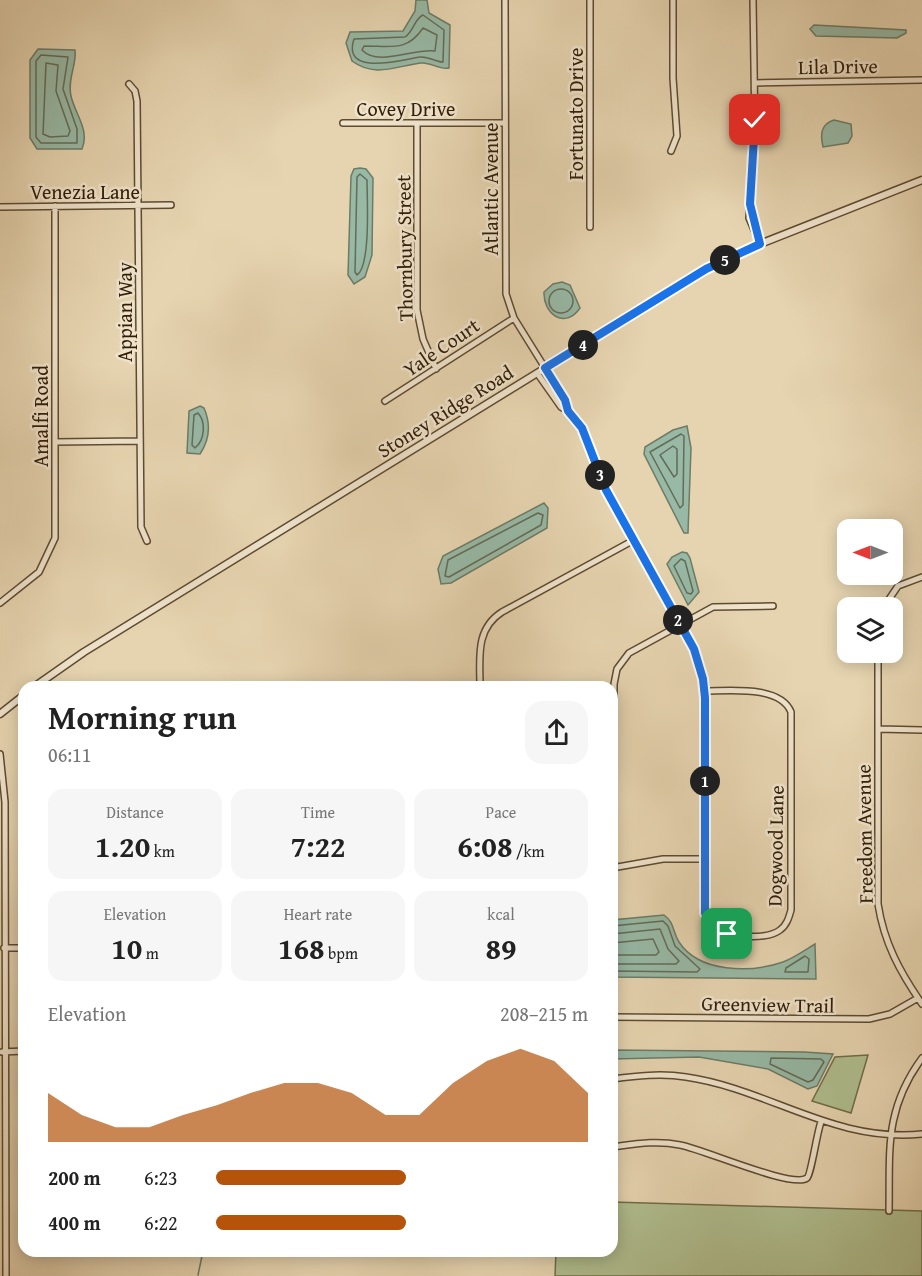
<!DOCTYPE html>
<meta charset="utf-8">
<style>
:root{--surface:#fff;--page:#f6f6f6;--text:#222;--muted:#767676;--accent:#b45309}
body{margin:0;font-family:"Gentium Book Plus",serif;background:var(--page);color:var(--text);height:100vh;display:flex;flex-direction:column;font-size:22px;white-space:nowrap}
*{box-sizing:border-box;margin:0}
p{font-size:20px;color:var(--muted)}
.icon{flex:none;width:33px;height:33px;fill:none;stroke:currentColor;stroke-width:2;stroke-linecap:round;stroke-linejoin:round}
.map{position:relative;flex:1;overflow:hidden}
.details{position:absolute;left:18px;top:681px;width:600px;height:576px;display:flex;flex-direction:column;background:var(--surface);border-radius:18px;box-shadow:0 3px 15px #0003}
.details>*{flex:none}
.needle{width:39px;rotate:270deg}
.controls{position:absolute;left:837px;top:519px;display:grid;gap:12px}
.controls a{display:grid;place-items:center;width:66px;height:66px;border-radius:12px;background:var(--surface);box-shadow:0 3px 15px #0003;font-size:30px}
.pin{position:absolute;display:grid;place-items:center;width:51px;height:51px;color:#fff;margin:-26px;border-radius:12px;box-shadow:0 3px 9px #0006}
.km{position:absolute;width:30px;height:30px;margin:-15px;border-radius:50%;background:#222;color:#fff;font-size:16px;line-height:30px;text-align:center}
.round{display:grid;place-items:center;flex:none;width:63px;height:63px;border-radius:18px;background:var(--page)}
.summary{display:flex;align-items:center;justify-content:space-between;height:102px;padding:0 30px}
h1{font-size:33px;font-weight:700;line-height:45px}
.metrics{display:grid;grid-template-columns:repeat(3,1fr);gap:9px;height:102px;padding:6px 30px}
.metrics div{display:grid;align-content:center;border-radius:15px;background:var(--page);text-align:center}
.metrics b{font-size:30px;font-weight:700}
.metrics small{font-size:16px;font-weight:400}
.metrics p{font-size:16px}
.chart{height:168px;padding:12px 30px}
.chart p{display:flex;justify-content:space-between}
.chart svg{width:100%;height:108px;margin-top:6px;fill:var(--accent);opacity:.7}
ul{padding:0 30px;list-style:none;font-size:20px}
li{display:grid;grid-template-columns:96px 72px 1fr;align-items:center;height:45px}
li i{height:15px;border-radius:8px;background:var(--accent)}
.map>svg:first-child{display:block}
</style>
<div class="map">
<svg width="922" height="1276" viewBox="0 0 922 1276">
<rect width="100%" height="100%" fill="#e6d4b0"/>
<filter id="stains"><feTurbulence type="fractalNoise" baseFrequency=".00333" numOctaves="4"/><feColorMatrix values="0 0 0 0 .2 0 0 0 0 .09 0 0 0 0 .02 0 0 0 .5 -.17"/></filter>
<radialGradient id="worn" r=".72"><stop offset=".6" stop-color="#630" stop-opacity="0"/><stop offset="1" stop-color="#630" stop-opacity=".3"/></radialGradient>
<path fill="#b0be8f" stroke="#706e4a" stroke-width="1.5" d="M868,1055L851,1113L812,1101L835,1057Z
M612,1202L922,1211V1276H555L556,1251H612Z"/>
<path fill="#97b9a6" stroke="#6e7b66" stroke-width="1.5" d="M416,0H427L429,13L450,25L449,68C439,70 431,62 421,63C396,66 375,78 352,61L346,43L350,32L403,31L415,11Z
M814,25L906,30V33L897,38L816,36L810,29Z
M38,49L75,50C77,65 67,79 71,96C75,114 90,130 82,149H37L30,138V60Z
M834,120L851,124L852,136L848,143L823,147C820,134 821,124 834,120Z
M360,168L366,169L373,178L372,255L365,277L354,284L348,275L351,176L354,169Z
M562,282L570,285L580,308C565,330 543,314 544,292L553,284Z
M200,406L204,408C211,424 210,439 200,454L187,453L189,411Z
M687,426L691,448L688,533H684L644,454L645,447L673,430Z
M544,503L548,508L547,528L451,583L441,584L438,569L443,556Z
M682,552L687,553L690,558L699,592L688,605L667,564L672,557Z
M664,915C675,923 672,931 679,942C699,973 751,973 783,962C794,958 805,950 815,944L816,979L612,977V920Z
M612,1050L804,1052L833,1054L817,1086L808,1089L768,1069L699,1057L612,1059Z"/>
<g fill="none" stroke-linecap="round" stroke-linejoin="round">
<path stroke="#646b56" stroke-width="1.5" d="M423,15L444,30L443,62C435,62 429,56 420,57C405,59 341,78 354,39L405,37C414,31 414,19 423,15Z
M423,28L437,35L435,51C414,48 378,67 362,50L364,46C391,46 407,52 423,28Z
M41,55L68,57L63,89L77,129V143H41L36,137V61Z
M46,63L58,65L56,91L70,131L68,136L50,137L43,134Z
M360,174L367,180C367,198 371,266 357,275L355,272L357,177Z
M549 301a12 12 0 1 1 24 0a12 12 0 1 1-24 0Z
M198,413C206,422 205,440 195,448L192,445L194,415Z
M681,434L684,436L683,505L680,508L650,452Z
M673,446L677,449V474L674,477L660,455Z
M538,513L543,515L541,525L449,577L445,576L448,560Z
M681,559L685,561L693,591L691,594L687,593L674,566Z
M612,926L663,921L668,926L675,946L700,969L697,972L612,971
M612,934L660,929L668,949L679,961L676,964H612
M612,943L653,939L659,952L656,955H612
M805,956L809,959L808,972H785L786,968Z
M771,1058L821,1059L824,1062L813,1080L808,1082L770,1064Z"/>
<path stroke="#6e7b66" stroke-width="1.5" d="M198,1275L203,1251"/>
<defs>
<path id="minor" d="M505,0L506,294L514,318L565,400L568,411L561,407L537,373
M590,0V227
M753,0L755,133L749,218L760,244
M755,83L922,80
M129,84L135,91L137,101L141,527L147,541
M343,123H505
M417,123V310L423,339L436,369
M671,151L677,136L673,78V0
M0,207L171,205
M751,215L758,230L757,235
M385,401L514,318
M568,411L582,428L604,485L694,649L705,691L706,920C716,937 765,942 780,930C787,925 789,917 791,910V712C780,685 729,691 705,691
M55,442L140,441
M0,603L39,572L55,538V206
M883,608L898,586L922,577
M878,652V904C884,943 900,972 922,1004
M480,687C480,658 475,629 502,612L634,540
M878,729L922,730
M0,754L5,802L6,1276
M612,868L663,859H704
M613,868L614,684L617,669L629,653L713,607L773,606
M4,948H24
M612,1017L869,1019L890,1014L918,998
M2,1052L24,1051
M612,1079C636,1076 661,1073 686,1077C769,1089 834,1143 922,1134
M612,1147C635,1144 657,1140 680,1145C703,1149 793,1189 807,1178C811,1175 817,1132 821,1122
M889,1211C890,1150 884,1110 922,1058"/>
<path id="tertiary" d="M34,687L84,652L706,269L760,244L922,180
M0,714L24,695"/>
</defs>
<use href="#minor" stroke="#5e4b30" stroke-width="8"/>
<use href="#tertiary" stroke="#5e4b30" stroke-width="9"/>
<use href="#minor" stroke="#efe3cc" stroke-width="5"/>
<use href="#tertiary" stroke="#efe3cc" stroke-width="6"/>
</g>
<g fill="none" stroke-linecap="round" stroke-linejoin="round">
<defs>
<path id="route" d="M727,934L711,927L705,913V698L703,679L694,649L606,490L582,428L568,411L565,400L545,368L706,269L760,244L750,204L755,120"/>
</defs>
<use href="#route" stroke="#fff" stroke-width="12"/>
<use href="#route" stroke="#1a73e8" stroke-width="8"/>
</g>
<g text-anchor="middle" dominant-baseline="central" stroke-width="5" stroke-linejoin="round" paint-order="stroke">
<g font-size="20" fill="#311d06" stroke="#efe3cc">
<text transform="translate(838 66) rotate(-1)">Lila Drive</text>
<text x="406" y="108">Covey Drive</text>
<text transform="translate(575 114) rotate(-90)">Fortunato Drive</text>
<text transform="translate(490 189) rotate(-90)">Atlantic Avenue</text>
<text x="85" y="191">Venezia Lane</text>
<text transform="translate(404 248) rotate(-91)">Thornbury Street</text>
<text transform="translate(124 312) rotate(-90)">Appian Way</text>
<text transform="translate(441 347) rotate(-34)">Yale Court</text>
<text transform="translate(445 411) rotate(-32)">Stoney Ridge Road</text>
<text transform="translate(40 416) rotate(-90)">Amalfi Road</text>
<text transform="translate(864 834) rotate(-91)">Freedom Avenue</text>
<text transform="translate(775 846) rotate(-89)">Dogwood Lane</text>
<text transform="translate(768 1004) rotate(1)">Greenview Trail</text>
</g>
</g>
<rect width="100%" height="100%" filter="url(#stains)"/>
<rect width="100%" height="100%" fill="url(#worn)"/>
</svg>
<div class="controls">
<a><svg class="needle" viewBox="-14 -14 28 28"><path d="M0-13l5 13h-10z" fill="#e53935"/><path d="M0 13l5-13h-10z" fill="#767676"/></svg></a>
<a><svg class="icon" aria-label="layers" viewBox="0 0 24 24"><path d="M12 4l9 5-9 5-9-5zM3 14l9 5 9-5"/></svg></a>
</div>
<div class="pin" style="left:727px;top:934px;background:#1e9e55"><svg class="icon" aria-label="arrive" viewBox="0 0 24 24"><path d="M6 21V4h12l-3 4 3 4H6"/></svg></div>
<div class="pin" style="left:755px;top:120px;background:#d93025"><svg class="icon" aria-label="check" viewBox="0 0 24 24"><path d="M5 12l5 5 9-10"/></svg></div>
<b class="km" style="left:705px;top:781px">1</b>
<b class="km" style="left:678px;top:620px">2</b>
<b class="km" style="left:600px;top:475px">3</b>
<b class="km" style="left:583px;top:345px">4</b>
<b class="km" style="left:725px;top:260px">5</b>
<section class="details">
<div class="summary"><div><h1>Morning run</h1><p>06:11</p></div><a class="round"><svg class="icon" aria-label="share" viewBox="0 0 24 24"><path d="M12 15V3M7 8l5-5 5 5M5 13v7h14v-7"/></svg></a></div>
<div class="metrics">
<div><p>Distance</p><b>1.20<small> km</small></b></div>
<div><p>Time</p><b>7:22</b></div>
<div><p>Pace</p><b>6:08<small> /km</small></b></div>
</div>
<div class="metrics">
<div><p>Elevation</p><b>10<small> m</small></b></div>
<div><p>Heart rate</p><b>168<small> bpm</small></b></div>
<div><p>kcal</p><b>89</b></div>
</div>
<div class="chart"><p><span>Elevation</span>208–215 m</p>
<svg viewBox="0 0 160 44" preserveAspectRatio="none"><path d="M0 44V24L10 33L20 38L30 38L40 33L50 29L60 24L70 20L80 20L90 24L100 33L110 33L120 20L130 11L140 6L150 11L160 24V44z"/></svg>
</div>
<ul>
<li><b>200 m</b>6:23<i style="width:51%"></i></li>
<li><b>400 m</b>6:22<i style="width:51%"></i></li>
</ul>
</section>
</div>
